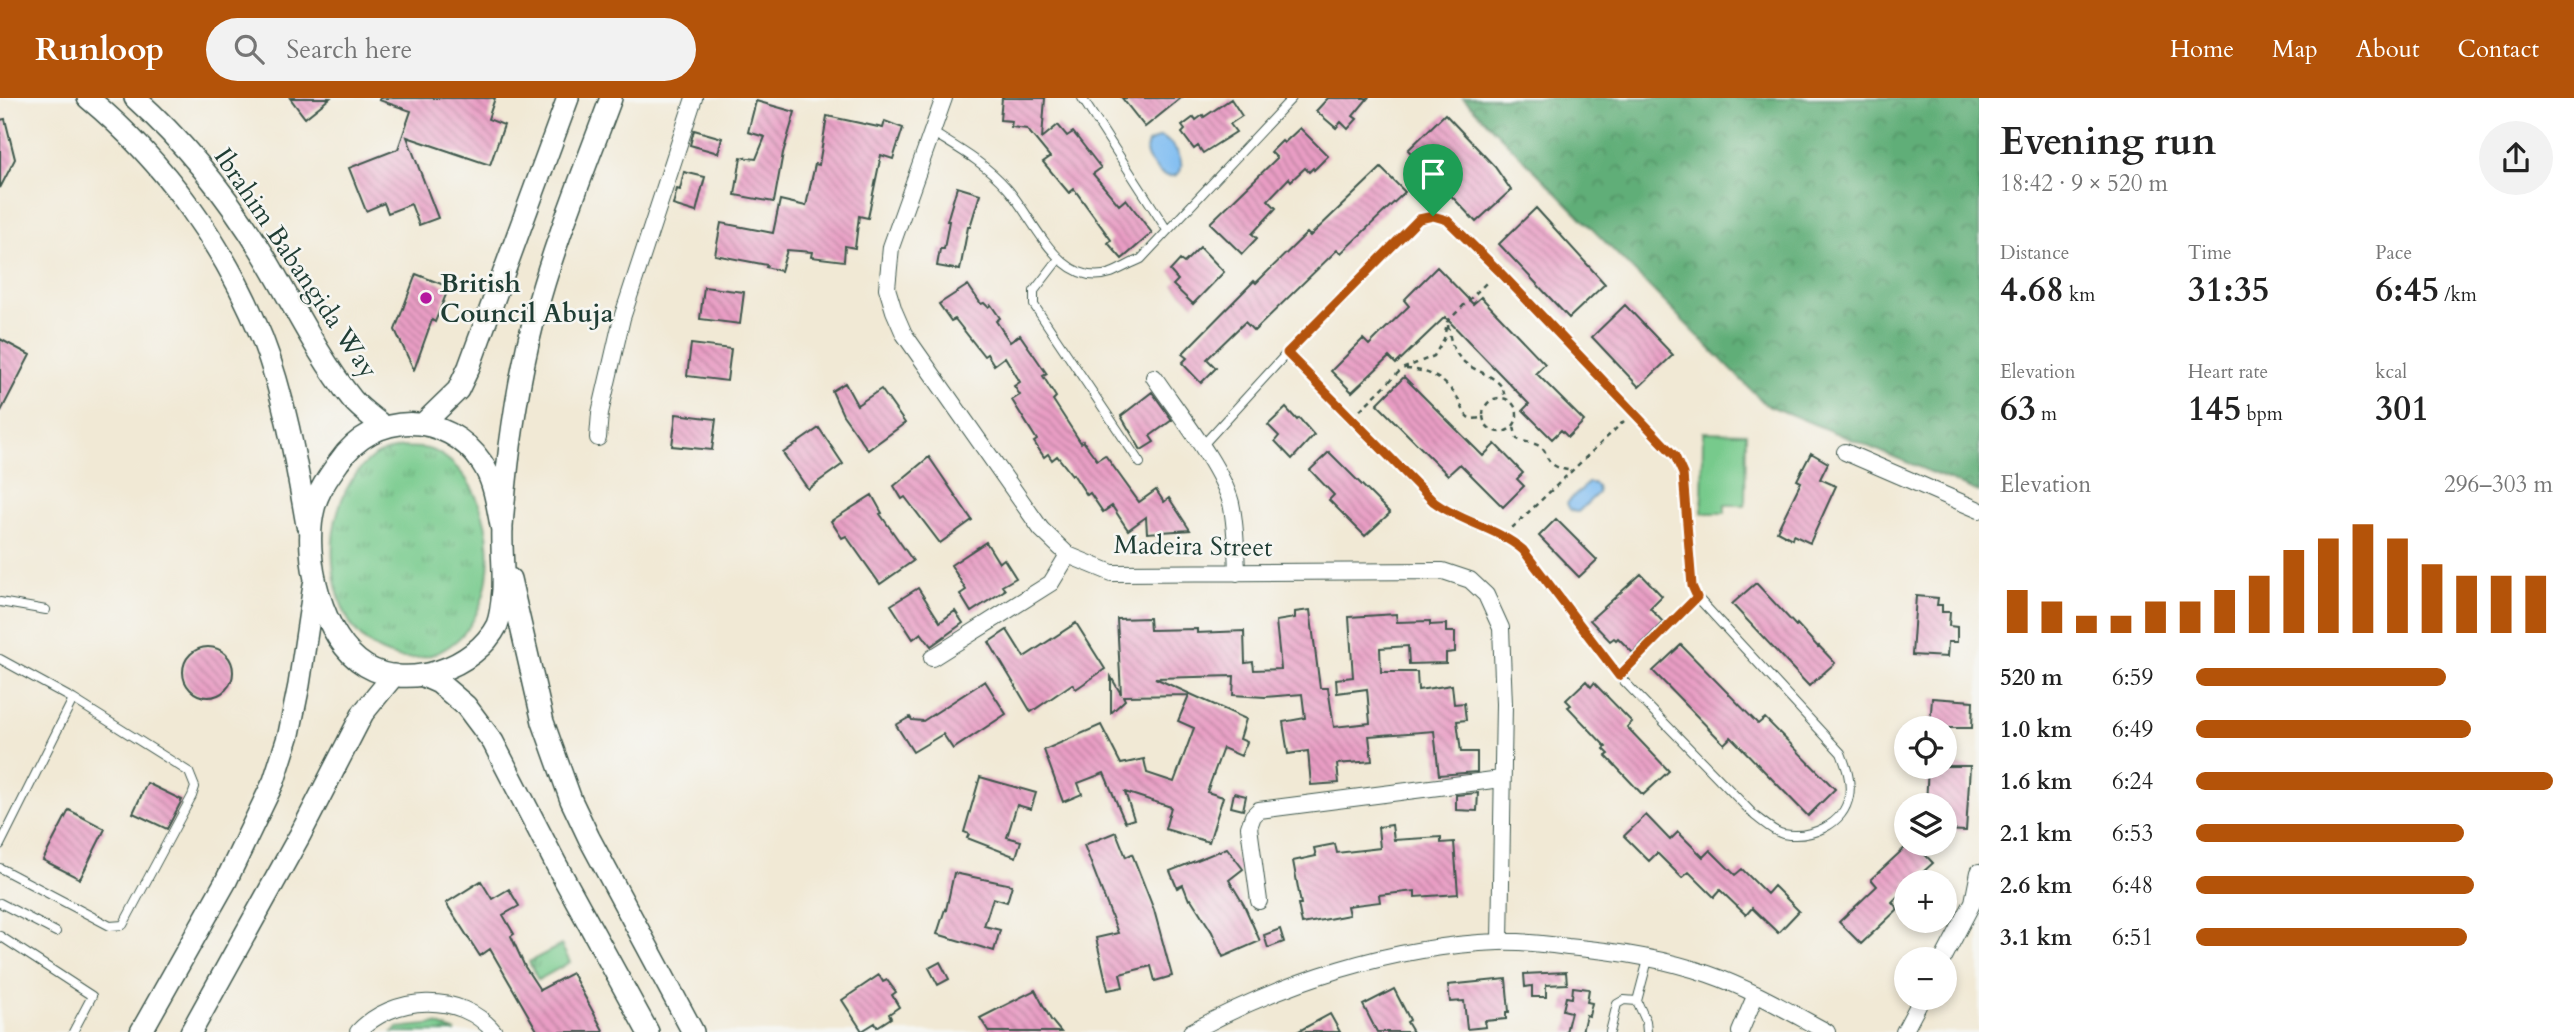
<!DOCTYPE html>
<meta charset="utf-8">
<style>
:root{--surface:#fff;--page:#f2f2f2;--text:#222;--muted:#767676;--accent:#b45309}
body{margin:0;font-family:Cardo,serif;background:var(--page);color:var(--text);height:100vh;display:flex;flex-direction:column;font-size:26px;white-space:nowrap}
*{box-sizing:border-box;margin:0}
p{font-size:23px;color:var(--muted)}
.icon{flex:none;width:38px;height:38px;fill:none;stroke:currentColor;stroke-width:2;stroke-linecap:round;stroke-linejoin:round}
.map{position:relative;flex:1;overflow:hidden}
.side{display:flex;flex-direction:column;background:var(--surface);width:595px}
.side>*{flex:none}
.fabs{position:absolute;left:1894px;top:618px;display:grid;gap:14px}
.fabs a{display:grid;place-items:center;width:63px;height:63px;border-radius:50%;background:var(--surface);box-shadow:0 4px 10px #0003;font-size:35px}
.pin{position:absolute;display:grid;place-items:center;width:60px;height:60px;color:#fff;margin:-72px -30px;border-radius:50% 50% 50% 0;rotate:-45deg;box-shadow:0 0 7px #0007}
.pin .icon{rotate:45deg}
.round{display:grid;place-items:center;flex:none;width:74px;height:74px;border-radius:37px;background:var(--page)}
.headline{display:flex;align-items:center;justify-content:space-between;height:119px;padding:0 21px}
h1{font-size:38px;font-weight:700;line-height:52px}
.figures{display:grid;grid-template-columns:repeat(3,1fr);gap:10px;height:119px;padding:7px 21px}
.figures div{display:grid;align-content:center}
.figures b{font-size:35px;font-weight:700}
.figures small{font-size:19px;font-weight:400}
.figures p{font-size:19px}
.chart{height:196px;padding:14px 21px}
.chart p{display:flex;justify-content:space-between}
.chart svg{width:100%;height:126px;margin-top:7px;stroke:var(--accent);stroke-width:6}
ul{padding:0 21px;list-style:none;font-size:23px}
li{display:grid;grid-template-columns:112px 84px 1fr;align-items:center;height:52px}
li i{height:18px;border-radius:9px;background:var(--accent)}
header{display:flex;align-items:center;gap:42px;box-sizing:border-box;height:98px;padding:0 35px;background:var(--accent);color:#fff}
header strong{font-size:33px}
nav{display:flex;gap:38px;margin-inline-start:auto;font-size:24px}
.search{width:490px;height:63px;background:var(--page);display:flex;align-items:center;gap:18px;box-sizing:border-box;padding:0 24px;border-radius:38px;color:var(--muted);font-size:26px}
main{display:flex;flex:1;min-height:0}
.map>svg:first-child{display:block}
</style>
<header>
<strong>Runloop</strong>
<div class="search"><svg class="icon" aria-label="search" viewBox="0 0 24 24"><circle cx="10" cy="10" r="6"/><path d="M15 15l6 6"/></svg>Search here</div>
<nav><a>Home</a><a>Map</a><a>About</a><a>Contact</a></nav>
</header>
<main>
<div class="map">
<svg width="1979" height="934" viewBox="0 0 1979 934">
<defs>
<pattern id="grass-tufts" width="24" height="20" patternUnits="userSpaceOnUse" patternTransform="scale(1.75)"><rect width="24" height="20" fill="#77ca8c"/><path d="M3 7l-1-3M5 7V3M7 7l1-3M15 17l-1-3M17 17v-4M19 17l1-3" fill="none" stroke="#61a573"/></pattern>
<pattern id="forest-crowns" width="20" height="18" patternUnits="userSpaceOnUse" patternTransform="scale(1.75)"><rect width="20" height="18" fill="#61ae78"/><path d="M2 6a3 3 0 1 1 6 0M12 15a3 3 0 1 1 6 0" fill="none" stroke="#4f8f63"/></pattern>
<pattern id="building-back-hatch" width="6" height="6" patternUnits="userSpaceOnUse" patternTransform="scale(1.75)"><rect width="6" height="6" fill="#e99dc4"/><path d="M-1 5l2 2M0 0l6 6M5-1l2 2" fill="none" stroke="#bc81a0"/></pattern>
</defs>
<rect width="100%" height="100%" fill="#f6f6f2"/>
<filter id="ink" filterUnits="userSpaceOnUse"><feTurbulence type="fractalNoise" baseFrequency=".0143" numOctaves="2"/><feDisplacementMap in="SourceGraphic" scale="14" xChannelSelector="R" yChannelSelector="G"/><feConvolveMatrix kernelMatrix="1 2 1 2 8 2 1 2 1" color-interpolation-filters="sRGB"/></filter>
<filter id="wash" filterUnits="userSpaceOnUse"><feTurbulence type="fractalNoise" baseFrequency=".00686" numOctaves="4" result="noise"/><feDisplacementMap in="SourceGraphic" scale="28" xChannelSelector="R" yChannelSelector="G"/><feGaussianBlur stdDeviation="1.57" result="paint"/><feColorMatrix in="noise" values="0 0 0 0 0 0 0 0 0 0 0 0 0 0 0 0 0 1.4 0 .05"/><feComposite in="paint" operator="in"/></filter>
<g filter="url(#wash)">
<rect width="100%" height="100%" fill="#f1e9d5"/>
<path fill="url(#grass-tufts)" stroke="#4b8460" stroke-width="2" d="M402,349C410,350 420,349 428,351C440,354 451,363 459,372C501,418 502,524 439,554C425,560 411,562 397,559C374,553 356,539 346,517C323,469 328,394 372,360C380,354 392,352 402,349Z
M561,847L570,864L538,882L529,864Z
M436,926L456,934H393L397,930Z"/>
<path fill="url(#forest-crowns)" stroke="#407656" stroke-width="2" d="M1463,0H1979V394L1765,306Z"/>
<path fill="#77ca8c" stroke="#4b8460" stroke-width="2" d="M1703,334L1746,335L1745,407H1725V415H1702Z"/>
<path fill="#7ebcf1" stroke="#4e7c92" stroke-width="2" d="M1160,39C1184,47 1192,88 1161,76C1152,66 1142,59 1148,45Z
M1588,385H1593L1597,388L1598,395L1578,414C1571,414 1569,411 1567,405Z"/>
<g id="blocks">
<path fill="url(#building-back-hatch)" d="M290,0H330L305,20Z
M380,0H495L488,21L504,27L490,67L407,39L438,120L419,127L411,106L388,115L384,105L366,113L349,70L398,51L411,13L379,2Z
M1002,0H1045L1042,40L1058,27L1067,38L1073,34L1101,70L1093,76L1119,107L1126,101L1152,135L1122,161L1108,145L1111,142L1074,91L1069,95L1043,64L1050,59L1027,31L1011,29L1012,23L1000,22Z
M1122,0H1181L1145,29Z
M1328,0H1368L1353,18L1357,21L1348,31L1341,24L1336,30L1316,13Z
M1231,1L1242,18L1230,26L1236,34L1203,55L1198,48L1194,51L1182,35L1185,32L1182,28L1194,19L1196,22L1203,17L1204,19Z
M756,3L795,14L783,55L774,104L735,97L741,59L756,61L765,39L748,34Z
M1445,16L1495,69L1511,92L1476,124L1408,52Z
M827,18L883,30L885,23L903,30L893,61L881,57L868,120L859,118L855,150L845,148L844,163L811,159L812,154L787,152L781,173L766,169L767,167L715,157L721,125L773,135L780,102L806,108L815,66L819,67Z
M5,21L15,61L0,90V22Z
M1300,30L1328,58L1314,72L1313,70L1309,74L1305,70L1291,83L1289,80L1268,102L1276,110L1252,136L1257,140L1242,156L1210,125L1277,60L1271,54L1282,43L1284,45Z
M694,32L722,40L718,55L690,47Z
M1381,70L1405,94L1341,155L1337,152L1254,233L1245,224L1207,261L1216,270L1201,285L1182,265L1187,260L1182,256L1254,183L1256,185L1307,135L1310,138Z
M684,74L705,79L696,114L673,107L677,91L680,92Z
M957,89L980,96L970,129H968L960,172L937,168L940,151H944L949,123H947Z
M1536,110L1605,186L1569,220L1499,146Z
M1200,149L1224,174L1193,206L1173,187L1178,182L1170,173L1180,162L1184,165Z
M1437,169L1473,206L1481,199L1545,266L1536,275L1584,323L1568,339L1561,332L1552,341L1523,312L1529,306L1445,219L1396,266L1389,259L1352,294L1331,273L1363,241L1369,247L1381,235L1409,208L1404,202Z
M416,176L449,189L435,224L432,222L414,272L395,232Z
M968,187L981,206L984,205L988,209L991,207L1000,220L996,223L1010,244L1020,237L1047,276L1043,278L1056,299L1053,302L1081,345L1083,343L1097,362L1105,357L1139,404L1156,392L1164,404L1169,400L1190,432L1147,435L1146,419L1128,432L1112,408L1103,414L1090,395L1087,397L1073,376L1072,377L1057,358L1052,362L1048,356L1044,359L1034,344L1037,342L1012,302L1020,297L1014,288L1020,284L1005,259L994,267L987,256L984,258L955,221L951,223L939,206Z
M704,189L744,194L740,226L700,221Z
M1625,207L1673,257L1639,289L1592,239Z
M0,241L30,257L0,315Z
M691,246L731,251L727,283L687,278Z
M1404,279L1483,358L1495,346L1523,375L1517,381L1524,388L1503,409L1460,366L1448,377L1377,306Z
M845,285L857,307L881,291L905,325L868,352L843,317L832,293Z
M1152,294L1172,322L1150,338L1154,344L1141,352L1121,318Z
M1286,310L1297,322L1299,320L1314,337L1292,361L1275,343L1279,338L1268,327Z
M676,316L716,321L712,352L672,348Z
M819,330L843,366L808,391L783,355Z
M1329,354L1390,415L1365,438L1329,402L1334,397L1310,372Z
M1811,355L1828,365L1820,381L1836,388L1810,445L1793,437L1792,441L1777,433L1801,384L1797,382Z
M929,359L972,422L940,445L905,399L902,401L894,388Z
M872,397L882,415L880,416L913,463L880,486L846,438L842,440L831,423Z
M1556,421L1597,462L1579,479L1539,438Z
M986,444L999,465L1004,461L1016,480L1002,488L1005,492L971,514L960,496L966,492L951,467Z
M1641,476L1662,498L1650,510L1663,524L1633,555L1618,540L1616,542L1614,540L1610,543L1590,522Z
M1756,485L1796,528L1797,526L1818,549L1819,548L1835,565L1809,588L1732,506Z
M918,490L940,524L955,513L963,525L931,548L921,535L913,541L891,507Z
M1916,498L1938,500L1937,507H1942V514H1950L1949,528L1957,529V544H1948L1947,559L1912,557Z
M1310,512L1320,590H1328L1334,629L1370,625L1367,591L1337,595L1336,581L1353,579L1349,519L1396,516L1397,524L1430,523V527L1446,526V534H1455V554L1446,555V565L1409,566L1408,548L1380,550L1381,574H1417L1418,592L1452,587L1454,606L1464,605L1466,622L1457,623L1461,654H1477V674L1439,677L1434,633L1369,638L1372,663L1337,666L1339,685L1311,687L1308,653L1288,656L1283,624L1305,620L1302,596L1265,599L1233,597L1234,578L1155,580L1246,621L1240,641L1247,644L1241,658L1223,650L1207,694L1223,699L1209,744L1165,731L1171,709L1125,694L1134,721L1125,724L1104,675L1078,685L1082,696L1063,704L1044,652L1101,627L1121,666L1144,661L1147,675L1174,684L1194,630L1178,623L1189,597L1123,598L1125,602L1111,615V579L1121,596L1117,521L1149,520L1150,532L1197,531V535L1244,533L1245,565L1253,564L1254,572L1281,571L1276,523L1295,520V514Z
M1076,525L1105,571L1076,591L1072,586L1031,614L989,544L1007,532L1024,559Z
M1681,547L1758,626L1765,620L1835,691L1808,718L1731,639L1724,646L1653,573Z
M183 574a25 25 0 1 1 50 0a25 25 0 1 1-50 0Z
M985,583L1006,616L953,651L943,636L913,654L896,627L910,619L912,622L923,623Z
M1586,583L1591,589L1594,585L1632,624L1627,629L1669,673L1643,697L1606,658L1609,656L1604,651L1606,649L1568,609L1571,607L1566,602Z
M1932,600L1973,603L1972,630H1930Z
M1928,668H1970L1966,733L1944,732V707H1926Z
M980,679L1036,695L1031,711L1017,707L1007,739L1021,743L1016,759L967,740L969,736L964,734Z
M147,685L182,702L167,731L133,715Z
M1234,695L1246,698L1243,712L1231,709Z
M1478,695L1477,713L1456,712V697Z
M69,712L105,731L80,781L43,762Z
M1646,717L1670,742L1678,734L1703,759L1710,752L1735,777L1742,771L1767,796L1774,788L1799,813L1778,835L1752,810L1746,817L1720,792L1714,799L1689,774L1682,780L1657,755L1649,763L1624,738Z
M1392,727L1394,742L1441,739V745L1454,744L1458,796L1415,799V793L1379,797L1380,804L1347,808L1349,817L1302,826L1298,806H1301L1293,763L1316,758L1314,750L1335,746L1337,755L1380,750L1378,729Z
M1116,734L1126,759L1132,756L1154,812L1172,878L1155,883L1151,868L1120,876L1123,889L1108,892L1096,840L1118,835L1084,747Z
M1909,746H1915L1933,765L1912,784H1906V790L1892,804L1898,811L1861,846L1839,824L1877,788L1871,781Z
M1227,750L1243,771L1229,782L1244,807L1260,843L1223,859L1212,834L1191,801L1189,802L1183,787L1177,790L1170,773Z
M954,775L1012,787L1007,804L993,800L984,828L1000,832L994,853L937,836L945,811L946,812Z
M481,783L492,801L509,791L519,808L503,817L514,836L511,838L525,869L540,892L572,875L604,934H538L490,851L480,858L446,805Z
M1280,831L1284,844L1268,850L1264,837Z
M940,864L949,881L938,887L929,870Z
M1566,874L1567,886L1546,887V899H1532V888L1525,889L1524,876Z
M879,877L883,884L887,882L896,894L892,897L899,909L889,916L891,920L877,929L875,925L862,933L842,902Z
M1506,881L1509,914H1506V921L1485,923L1486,929L1467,931L1464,903L1450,904L1448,887Z
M1573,889L1589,891L1587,904L1592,905L1589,918L1586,917L1582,934H1566L1571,914L1563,912L1566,899L1572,900Z
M1394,891L1410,922L1407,924L1413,934H1377L1363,907Z
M1035,892L1051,922L1061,934H989L980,920Z
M1330,916L1340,934H1297Z"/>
</g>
</g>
<g filter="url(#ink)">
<use href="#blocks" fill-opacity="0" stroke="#3e574c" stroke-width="2"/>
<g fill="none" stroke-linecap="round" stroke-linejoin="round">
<defs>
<path id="lane" d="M1082,0L1167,132
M932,34C959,51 985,65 1006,89C1034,119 1059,192 1111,175C1121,171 1131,165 1141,161L1292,0
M1058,162L1034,193V207L1140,365
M1201,349L1287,255L1419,121L1433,118L1447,122L1499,173L1675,358L1683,376L1692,488L1697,499L1841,655C1846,668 1852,684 1849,698C1844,727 1810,741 1783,736C1774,734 1763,724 1755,718L1619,578L1523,452C1497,430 1461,424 1434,404L1287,255
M0,504L46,512
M0,561L73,601L189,674L195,689L192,698L123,827L110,828L0,770
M1619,578L1697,499
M0,747L73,601
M0,805L56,834
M0,838L92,898L73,934
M1610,934L1617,906L1624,902L1637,903
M1647,934L1646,923L1637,903L1649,858"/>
<path id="street" d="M944,0L891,149L887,190L894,213L904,236L1041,431L1068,457L1112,475L1443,473L1470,482L1486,497L1501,530L1504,606L1500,844
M1154,279C1176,312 1221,368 1231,405C1236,427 1236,452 1237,475
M598,340L600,315L622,220L694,0
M1845,354L1979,412
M932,560L1051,485L1068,457
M1259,803L1249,729L1253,718L1259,712L1501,681
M1943,861L1973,804L1979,774
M358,934C392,897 461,893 494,934
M1191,934C1284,883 1392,848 1499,844C1522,843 1545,846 1568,849C1616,853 1662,860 1708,876C1749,890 1788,913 1827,934
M1740,934L1756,896
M1904,934L1922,900"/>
<path id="secondary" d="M88,0C165,64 225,148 262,240C285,299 296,364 307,427
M135,0C184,44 228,99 263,156C292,204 317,257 352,301C361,312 374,320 384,329
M424,325L458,292L469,269L568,0
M502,432C497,409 495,384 482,365C447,313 374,312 339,364C329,378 318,393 314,410C302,457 322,542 366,568C408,593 475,570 497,527C501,517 502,503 503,492C504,471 501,449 502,428C507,359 517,287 534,221C554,145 584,73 611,0
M510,481L543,624L571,702L589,740L693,934
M421,577L439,585L466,608L493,644L556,766L648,934
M141,934L226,783L274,683L289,636L299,587L314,487
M191,934L300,737L363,615L394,577"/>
</defs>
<use href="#lane" stroke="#3e574c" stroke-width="10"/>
<use href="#street" stroke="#3e574c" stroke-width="18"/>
<use href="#secondary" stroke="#3e574c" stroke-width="24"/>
<path stroke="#3e574c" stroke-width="2.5" stroke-dasharray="5 5" stroke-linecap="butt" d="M1448,227C1450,241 1452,252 1462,262C1474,275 1507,279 1504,300
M1406,271C1430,272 1447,282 1460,304C1463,310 1464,319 1472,321C1473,321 1482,320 1483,320
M1483 317a17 17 0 1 1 34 0a17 17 0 1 1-34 0Z
M1360,312L1402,271L1434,258L1444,241L1447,224L1489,182
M1514,329L1517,341C1525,345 1537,344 1543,351C1546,354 1546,358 1548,361C1553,370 1563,371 1572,373
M1512,430L1624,323"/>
<use href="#lane" stroke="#fff" stroke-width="8"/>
<use href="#street" stroke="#fff" stroke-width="16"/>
<use href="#secondary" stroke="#fff" stroke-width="21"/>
</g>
</g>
<g fill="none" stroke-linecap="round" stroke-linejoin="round" filter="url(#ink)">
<defs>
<path id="route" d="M1433,118L1447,122L1499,173L1675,358L1683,376L1692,488L1697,499L1619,578L1523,452C1497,430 1461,424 1434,404L1287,255L1419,121Z"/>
</defs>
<use href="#route" stroke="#fff" stroke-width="14"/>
<use href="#route" stroke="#b45309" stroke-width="9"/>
</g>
<circle fill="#b5179e" stroke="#f6f6f2" stroke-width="2.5" cx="426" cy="200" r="7"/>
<g text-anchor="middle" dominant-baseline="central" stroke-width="5" stroke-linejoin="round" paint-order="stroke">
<g font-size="26" fill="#1f3d34" stroke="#f6f6f2">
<text transform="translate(296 165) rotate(56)">Ibrahim Babangida Way</text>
<text transform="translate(1193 448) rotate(1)">Madeira Street</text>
</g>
<g font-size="26" font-weight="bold" fill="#1f3d34" stroke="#f6f6f2" text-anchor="start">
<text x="440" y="185">British<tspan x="440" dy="30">Council Abuja</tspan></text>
</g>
</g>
</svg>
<div class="fabs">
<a><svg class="icon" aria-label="locate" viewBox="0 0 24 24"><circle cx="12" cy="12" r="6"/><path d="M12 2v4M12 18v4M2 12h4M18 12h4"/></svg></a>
<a><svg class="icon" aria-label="layers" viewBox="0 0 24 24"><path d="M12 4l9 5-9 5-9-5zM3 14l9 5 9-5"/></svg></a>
<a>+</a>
<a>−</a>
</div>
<div class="pin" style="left:1433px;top:118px;background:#1e9e55"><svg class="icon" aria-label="arrive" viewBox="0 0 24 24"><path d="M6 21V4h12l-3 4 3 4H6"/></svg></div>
</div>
<section class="side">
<div class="headline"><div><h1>Evening run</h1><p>18:42 · 9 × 520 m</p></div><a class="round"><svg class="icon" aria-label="share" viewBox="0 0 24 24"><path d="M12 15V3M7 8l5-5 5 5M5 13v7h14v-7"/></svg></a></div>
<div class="figures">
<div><p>Distance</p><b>4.68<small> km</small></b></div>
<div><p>Time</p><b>31:35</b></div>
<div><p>Pace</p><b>6:45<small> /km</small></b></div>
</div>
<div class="figures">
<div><p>Elevation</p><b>63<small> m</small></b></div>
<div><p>Heart rate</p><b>145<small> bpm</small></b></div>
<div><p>kcal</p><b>301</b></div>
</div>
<div class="chart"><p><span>Elevation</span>296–303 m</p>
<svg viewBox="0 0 160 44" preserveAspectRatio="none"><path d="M5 44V29M15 44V33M25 44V38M35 44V38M45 44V33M55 44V33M65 44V29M75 44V24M85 44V15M95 44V11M105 44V6M115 44V11M125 44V20M135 44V24M145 44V24M155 44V24"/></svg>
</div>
<ul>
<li><b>520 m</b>6:59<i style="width:70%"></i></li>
<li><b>1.0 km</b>6:49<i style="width:77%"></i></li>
<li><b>1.6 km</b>6:24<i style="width:100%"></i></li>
<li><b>2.1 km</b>6:53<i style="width:75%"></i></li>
<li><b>2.6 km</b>6:48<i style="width:78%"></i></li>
<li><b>3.1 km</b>6:51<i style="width:76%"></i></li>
</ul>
</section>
</main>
